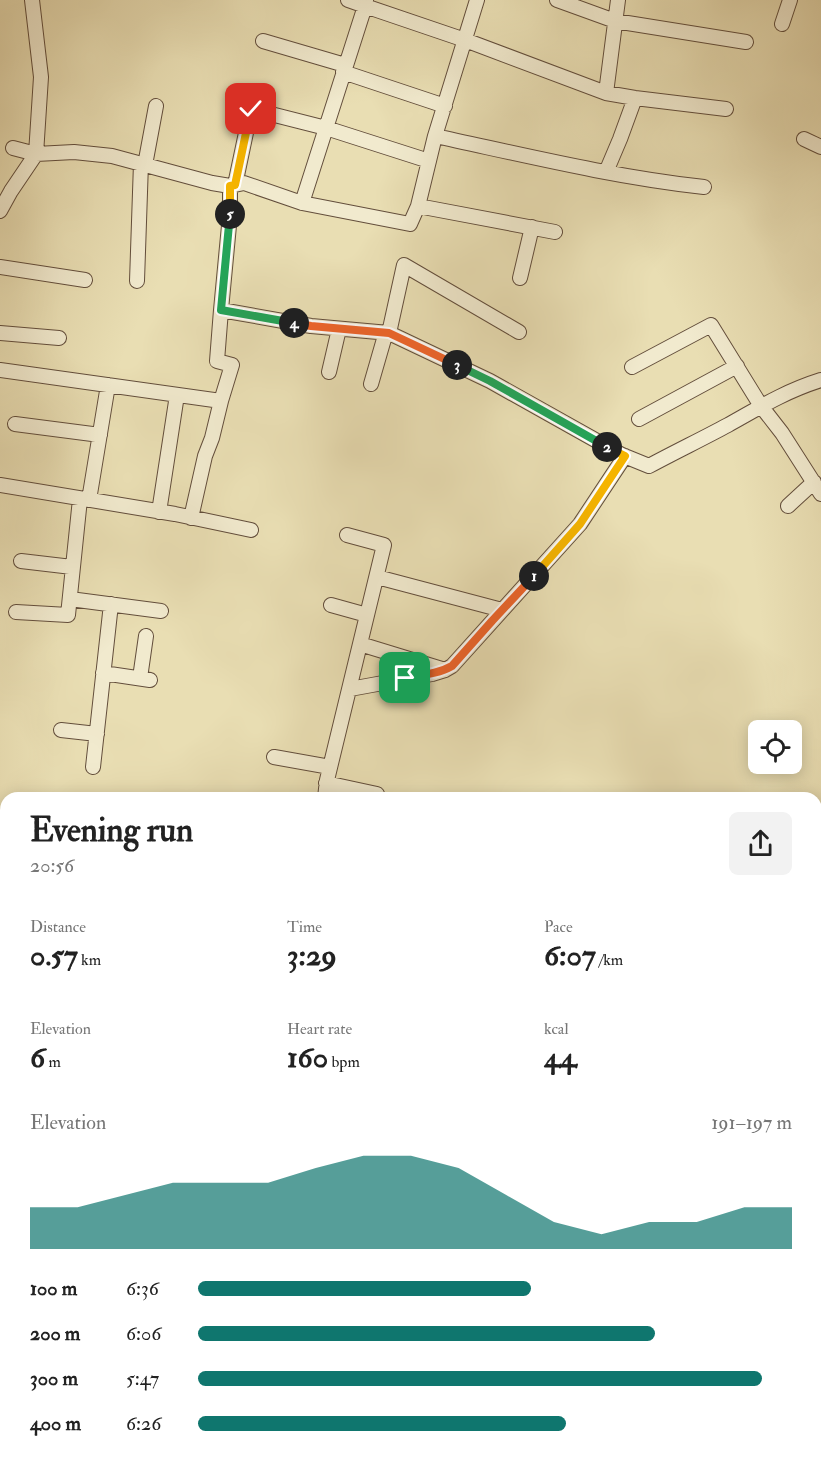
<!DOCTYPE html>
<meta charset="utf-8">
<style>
:root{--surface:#fff;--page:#f2f2f2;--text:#222;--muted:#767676;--accent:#0f766e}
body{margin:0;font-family:"IM FELL Double Pica",serif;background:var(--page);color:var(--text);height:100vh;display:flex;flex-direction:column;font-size:22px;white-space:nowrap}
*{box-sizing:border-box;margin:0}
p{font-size:20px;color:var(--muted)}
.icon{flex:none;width:33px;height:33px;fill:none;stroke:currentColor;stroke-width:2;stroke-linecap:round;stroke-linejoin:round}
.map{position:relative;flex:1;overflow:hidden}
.drawer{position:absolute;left:0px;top:792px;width:822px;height:668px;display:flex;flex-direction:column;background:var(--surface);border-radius:18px 18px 0 0;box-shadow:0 3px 15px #0003}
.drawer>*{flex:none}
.tools{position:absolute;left:748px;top:720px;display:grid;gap:12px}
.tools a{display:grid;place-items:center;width:54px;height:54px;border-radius:9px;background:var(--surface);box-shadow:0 3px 15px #0003;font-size:30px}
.pin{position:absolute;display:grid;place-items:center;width:51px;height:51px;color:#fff;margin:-26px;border-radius:12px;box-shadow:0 3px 9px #0006}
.km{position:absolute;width:30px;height:30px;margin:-15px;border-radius:50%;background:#222;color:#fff;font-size:16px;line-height:30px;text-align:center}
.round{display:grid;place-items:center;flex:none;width:63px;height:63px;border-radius:9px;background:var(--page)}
.summary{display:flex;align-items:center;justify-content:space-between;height:102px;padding:0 30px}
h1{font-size:33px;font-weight:800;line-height:45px}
.metrics{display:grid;grid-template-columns:repeat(3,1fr);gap:9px;height:102px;padding:6px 30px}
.metrics div{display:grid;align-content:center}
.metrics b{font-size:30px;font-weight:800}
.metrics small{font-size:16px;font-weight:400}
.metrics p{font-size:16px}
.chart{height:168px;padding:12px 30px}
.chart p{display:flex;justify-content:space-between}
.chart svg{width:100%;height:108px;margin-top:6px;fill:var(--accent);opacity:.7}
ul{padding:0 30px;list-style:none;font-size:20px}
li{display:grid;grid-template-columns:96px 72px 1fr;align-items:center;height:45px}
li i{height:15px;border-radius:8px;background:var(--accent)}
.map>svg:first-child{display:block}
</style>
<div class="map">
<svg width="821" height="1459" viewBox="0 0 821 1459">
<rect width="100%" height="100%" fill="#e9deb3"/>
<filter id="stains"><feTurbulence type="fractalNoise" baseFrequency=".00333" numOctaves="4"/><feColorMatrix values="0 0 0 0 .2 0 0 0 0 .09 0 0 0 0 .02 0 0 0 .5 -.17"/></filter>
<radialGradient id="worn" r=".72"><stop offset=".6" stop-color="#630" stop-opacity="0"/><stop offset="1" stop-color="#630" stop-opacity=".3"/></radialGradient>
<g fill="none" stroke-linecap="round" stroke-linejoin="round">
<defs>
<path id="minor" d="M348,0L365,6L366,0
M557,0L615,21L746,42
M782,24L790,0
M263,41L345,65
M343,72L445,106
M606,93L618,0
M435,136C524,155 613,177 704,187
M804,139L821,147
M13,148L36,154L74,152L112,156L212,183L230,186L244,183L302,203L410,224L418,206L435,136L477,0
M145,165L156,106
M606,172L620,139L635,98
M235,185L251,109L326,128L429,161
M230,186V215L221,310L311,326L389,333L490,381L622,455L649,466C675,452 702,439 728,425C760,407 786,391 821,380
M302,203L365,6L465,40L606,93L635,98L726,109
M418,206L555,232
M0,211L11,191L36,154L41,77L32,0
M0,267L85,280
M520,278L532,227
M137,281L141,163
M0,333L59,338
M389,333L404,265L519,332
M632,367L711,325L761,406L782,433L821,494
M0,370L221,401L212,438L205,456L191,518
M329,372L339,329
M371,384L386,332
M221,401L232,365L217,361L221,310
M639,419L737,366
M15,424L100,435
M0,485L175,514L251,530
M89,500L108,385
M788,506L814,482
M159,512L177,395
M21,561L72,567
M377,577L502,610
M70,599L161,611
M331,605L367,615
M16,612L68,615L80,499
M360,644L445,670
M103,673L150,680
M140,678L146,636
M350,689L432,674L445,670L452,666L580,524L625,456
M61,730L97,734
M274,757L330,767
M93,767L111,604
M326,783L377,794
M325,798L327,780L384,545L347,535
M0,896L6,892
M816,1010L821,1008
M816,1334H821
M0,1386L6,1382
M816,1405L821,1404
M497,1454L499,1459
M651,1454L652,1459
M798,1454L799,1459
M138,1459L143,1454
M301,1459L305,1454
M455,1459V1454
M570,1459L597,1454"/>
<path id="highway" d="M0,1221L6,1228
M211,1454L216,1459"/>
</defs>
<use href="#minor" stroke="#634e3c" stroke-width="16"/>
<use href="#highway" stroke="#361e15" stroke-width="22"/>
<use href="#minor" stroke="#f1eace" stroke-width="14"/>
<use href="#highway" stroke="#e4bf7a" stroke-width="20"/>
</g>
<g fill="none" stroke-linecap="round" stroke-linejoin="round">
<defs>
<path id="split-1" d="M405,678C421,675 438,674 452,666L492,621L534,576"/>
<path id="split-2" d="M534,576L580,524L625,456L607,447"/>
<path id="split-3" d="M457,365L490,381L607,447"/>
<path id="split-4" d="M294,323L311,326L389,333L457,365"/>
<path id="split-5" d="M230,214L221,310L294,323"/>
<path id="split-6" d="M230,214V186L235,185L251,109"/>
</defs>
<use href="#split-1" stroke="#fff" stroke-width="12"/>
<use href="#split-2" stroke="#fff" stroke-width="12"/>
<use href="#split-3" stroke="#fff" stroke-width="12"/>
<use href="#split-4" stroke="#fff" stroke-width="12"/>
<use href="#split-5" stroke="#fff" stroke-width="12"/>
<use href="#split-6" stroke="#fff" stroke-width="12"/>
<use href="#split-1" stroke="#f0652b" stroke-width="8"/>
<use href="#split-2" stroke="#f5b400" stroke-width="8"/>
<use href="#split-3" stroke="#22a559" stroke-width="8"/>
<use href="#split-4" stroke="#f0652b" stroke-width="8"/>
<use href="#split-5" stroke="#22a559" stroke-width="8"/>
<use href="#split-6" stroke="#f5b400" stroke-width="8"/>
</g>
<rect width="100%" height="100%" filter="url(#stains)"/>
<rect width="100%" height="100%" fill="url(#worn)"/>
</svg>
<div class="tools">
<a><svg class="icon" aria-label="locate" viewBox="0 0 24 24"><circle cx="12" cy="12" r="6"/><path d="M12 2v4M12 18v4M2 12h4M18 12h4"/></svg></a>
</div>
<div class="pin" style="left:405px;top:678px;background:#1e9e55"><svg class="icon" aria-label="arrive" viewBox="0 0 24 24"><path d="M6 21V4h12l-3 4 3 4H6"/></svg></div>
<div class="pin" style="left:251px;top:109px;background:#d93025"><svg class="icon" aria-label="check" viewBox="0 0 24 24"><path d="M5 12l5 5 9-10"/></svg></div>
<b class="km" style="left:534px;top:576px">1</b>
<b class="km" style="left:607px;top:447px">2</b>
<b class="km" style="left:457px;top:365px">3</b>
<b class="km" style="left:294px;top:323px">4</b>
<b class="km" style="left:230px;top:214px">5</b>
<section class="drawer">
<div class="summary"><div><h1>Evening run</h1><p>20:56</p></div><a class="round"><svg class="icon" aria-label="share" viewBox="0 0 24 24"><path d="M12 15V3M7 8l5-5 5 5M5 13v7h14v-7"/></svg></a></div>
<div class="metrics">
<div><p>Distance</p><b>0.57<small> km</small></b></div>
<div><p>Time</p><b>3:29</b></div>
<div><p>Pace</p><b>6:07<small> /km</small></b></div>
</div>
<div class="metrics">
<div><p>Elevation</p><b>6<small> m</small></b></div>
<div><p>Heart rate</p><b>160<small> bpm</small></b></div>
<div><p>kcal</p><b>44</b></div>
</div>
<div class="chart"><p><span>Elevation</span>191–197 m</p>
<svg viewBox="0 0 160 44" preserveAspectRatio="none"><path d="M0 44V27L10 27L20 22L30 17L40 17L50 17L60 11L70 6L80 6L90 11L100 22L110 33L120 38L130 33L140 33L150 27L160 27V44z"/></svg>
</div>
<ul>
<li><b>100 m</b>6:36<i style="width:56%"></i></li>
<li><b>200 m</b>6:06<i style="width:77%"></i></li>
<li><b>300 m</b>5:47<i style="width:95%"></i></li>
<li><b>400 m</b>6:26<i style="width:62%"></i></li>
</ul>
</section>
</div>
